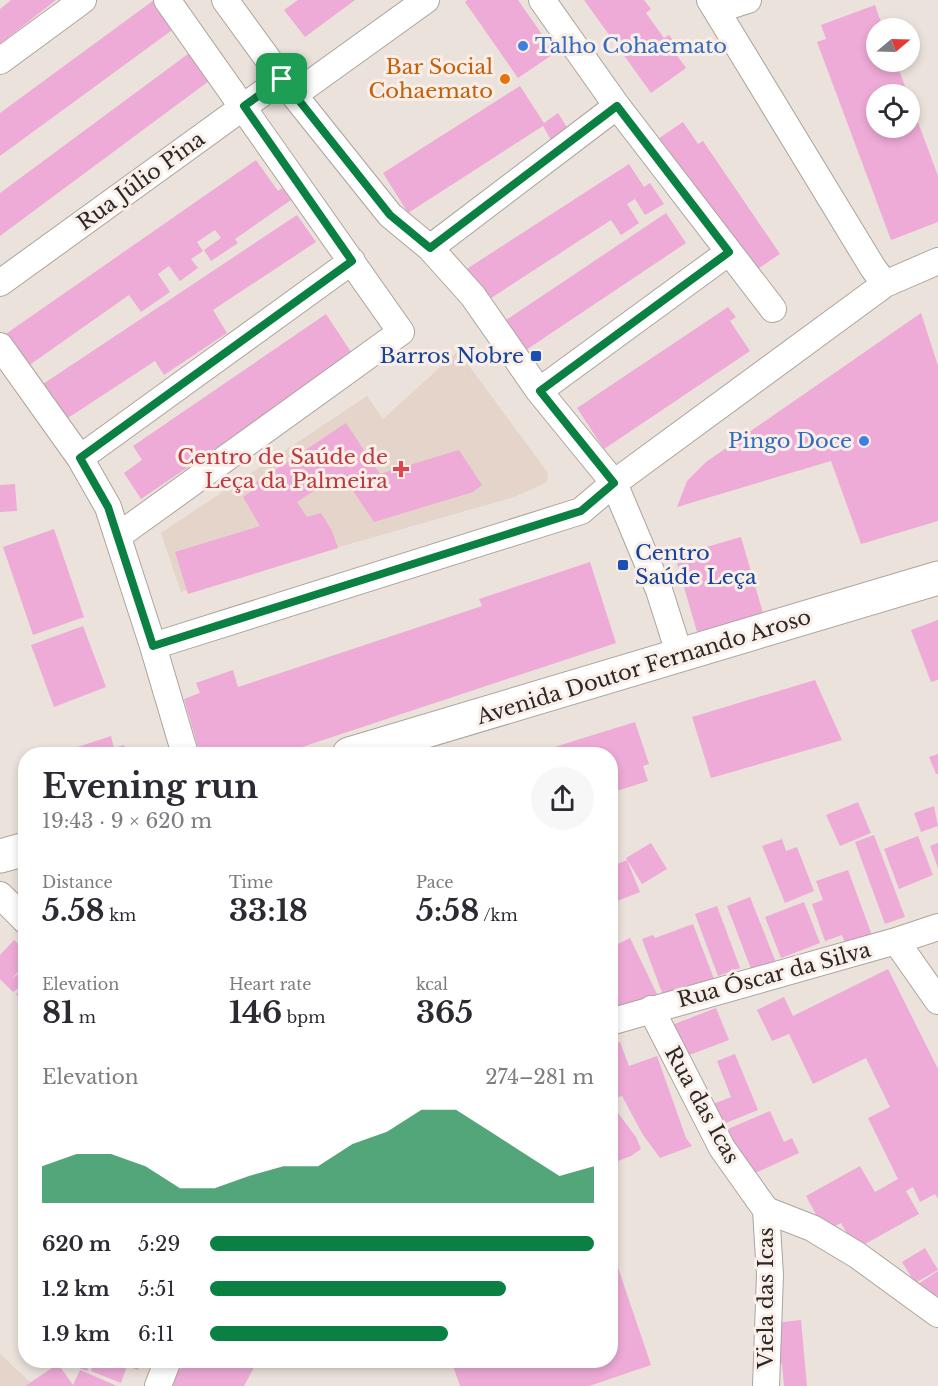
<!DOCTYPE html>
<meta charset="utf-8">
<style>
:root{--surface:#fff;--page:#f7f7f7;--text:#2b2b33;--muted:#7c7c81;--accent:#0b8043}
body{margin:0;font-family:"Libre Baskerville",serif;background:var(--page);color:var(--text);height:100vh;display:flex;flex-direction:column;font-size:22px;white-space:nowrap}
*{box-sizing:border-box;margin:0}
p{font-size:20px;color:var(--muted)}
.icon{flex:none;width:33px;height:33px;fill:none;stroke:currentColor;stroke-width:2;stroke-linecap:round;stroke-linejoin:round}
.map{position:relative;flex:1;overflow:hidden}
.side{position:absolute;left:18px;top:747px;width:600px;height:621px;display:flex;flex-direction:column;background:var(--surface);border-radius:24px;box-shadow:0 3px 9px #0003}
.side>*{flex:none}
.needle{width:39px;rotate:71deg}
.buttons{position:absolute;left:866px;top:18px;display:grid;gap:12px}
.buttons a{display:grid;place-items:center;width:54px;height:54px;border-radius:50%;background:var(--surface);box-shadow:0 3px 9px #0003;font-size:30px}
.pin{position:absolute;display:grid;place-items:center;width:51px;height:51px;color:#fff;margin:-26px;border-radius:12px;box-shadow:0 3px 9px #0006}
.round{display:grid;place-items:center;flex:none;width:63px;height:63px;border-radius:32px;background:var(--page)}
.summary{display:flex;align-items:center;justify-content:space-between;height:102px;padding:0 24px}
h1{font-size:33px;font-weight:700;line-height:45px}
.figures{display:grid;grid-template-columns:repeat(3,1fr);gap:9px;height:102px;padding:6px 24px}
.figures div{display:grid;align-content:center}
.figures b{font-size:30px;font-weight:700}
.figures small{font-size:16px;font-weight:400}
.figures p{font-size:16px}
.chart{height:168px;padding:12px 24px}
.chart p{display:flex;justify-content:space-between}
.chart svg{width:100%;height:108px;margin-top:6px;fill:var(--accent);opacity:.7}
ul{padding:0 24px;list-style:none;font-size:20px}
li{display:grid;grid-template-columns:96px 72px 1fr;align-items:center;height:45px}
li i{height:15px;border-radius:8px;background:var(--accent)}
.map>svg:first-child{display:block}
</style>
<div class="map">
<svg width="938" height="1386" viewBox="0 0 938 1386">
<rect width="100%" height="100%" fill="#ebe2db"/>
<path fill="#e4d4c9" d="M458,351L548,473L547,482L514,497L181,592L161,533L367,396L383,419Z
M0,1354L30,1382L25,1386H0Z"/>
<path fill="#eeabd7" d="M11,0H56L0,44V9Z
M154,0L175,28L0,156V113Z
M298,0H355L305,37L284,10Z
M467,0H518L555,53L518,78L465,2Z
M584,0H644L651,9L646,13L664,38L669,35L681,50L676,54L686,68L651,93Z
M875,5L883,28H876V62H896L908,94H876V128H909V98L938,176V222L891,240L817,42L826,39L821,25Z
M192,51L213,78L0,236V193Z
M520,86L544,123L558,113L568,129L551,140L543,126L408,213L383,173Z
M683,122L698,144L703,141L780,254L744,278L652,143Z
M256,160L278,191L282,188L291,200L235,239L238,243L211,261L204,250L221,238L215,230L197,242L203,251L191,259L198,268L180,281L169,266L158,274L170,292L141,312L129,295L11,378L0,338Z
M629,164L644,187L650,183L664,204L645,215L635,199L627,204L639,223L621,235L611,220L482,304L462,272Z
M666,213L686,243L520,354L500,324Z
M297,215L316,242L213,310L227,333L164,375L155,361L48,431L25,396Z
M728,307L736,317L730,321L750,351L604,449L577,408Z
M921,313L938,366V521L861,544L831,461L677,507L687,481L706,462Z
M326,314L353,355L141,499L124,473L142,460L133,446Z
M346,423L380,474L459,450L482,485L473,492L374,522L341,473L297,502L307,517L321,513L332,531L338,548L188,594L175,552L260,526L243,497L255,489L242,492Z
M15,484L17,511L0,512V485Z
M54,529L84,617L33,635L3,547Z
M741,537L763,613L697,632L675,556Z
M590,562L616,643L281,754H200L184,699L200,693L196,683L233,670L238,687L482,606L479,599Z
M938,620V680L931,682L911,630Z
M83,626L106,687L54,707L31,645Z
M815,680L842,740L711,778L692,717Z
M635,722L649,764L643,766L648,781L610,793V754H532Z
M111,736L114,748L124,745L127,754H56Z
M938,754V774H936L929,757Z
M858,802L871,833L840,846L826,815Z
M934,806L938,826L921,832L914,813Z
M874,835L905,917L885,924L855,842Z
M918,836L933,875L899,889L884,849Z
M782,839L786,851L797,847L814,891L785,903L762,846Z
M651,843L667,869L642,884L626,858Z
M938,843V868L930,846Z
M627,860L640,892L615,902L610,891V867Z
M848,870L873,938L847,948L842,935L825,941L812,904L823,900L816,881Z
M750,897L777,965L753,974L727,906Z
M804,902L820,943L781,958L765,917Z
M717,906L740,968L718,976L695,914Z
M693,924L714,979L664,998L642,939L653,935L655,938Z
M630,938L657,994L610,1016V948Z
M14,940L26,951V964L11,979L26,969V983L13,992L0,979V955Z
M888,969L938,1069V1199L935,1194L920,1202L913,1187L906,1191L919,1214L856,1249L841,1223L825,1231L806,1196L860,1166L875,1192L898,1179L868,1118L890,1107L866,1058L813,1084L789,1034L772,1041L757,1010L784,997L793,1016Z
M26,986V1006L16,994Z
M716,1008L729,1040L671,1062L659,1030Z
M620,1042L629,1066L657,1056L686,1138L692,1146L660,1158L643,1135L622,1096L613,1098L618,1113L636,1137L641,1149L631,1156L610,1164V1046Z
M735,1054L758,1110L711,1129L703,1108L731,1097L717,1061Z
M770,1111L784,1142L792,1138L799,1153L742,1179L721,1132Z
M611,1247L651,1365L589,1386H460L451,1360H610Z
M925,1248L938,1270L915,1283L902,1262Z
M938,1271V1306L912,1288Z
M801,1320L807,1386H784L782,1364L769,1365L765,1324Z
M59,1360H91L87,1371Z
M95,1360H141L138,1370L127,1366L121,1383L91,1371Z
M187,1360H258L244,1386H169L178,1370L184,1367Z
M58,1364L73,1385L80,1370L117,1386H25Z"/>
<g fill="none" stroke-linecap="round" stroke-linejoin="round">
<defs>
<path id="street" d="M225,0L294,95L390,215L430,248L473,296L539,391L614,483L659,590L680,656
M542,0L617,106L773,309
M710,0L873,268L885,284
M717,10L748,0
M0,61L83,0
M294,95L426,0
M430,248L617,106
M0,283L282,79
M0,346L80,458L108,507L153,646L185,754
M539,391L729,252
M80,458L352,261
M118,536L401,332L167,0
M153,646L581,511L614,483L885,284L938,261
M0,895L26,921
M896,941L938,1001
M651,1009L722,1148L766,1210L812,1228L857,1255L938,1314
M610,1022L896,941L938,927
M158,1386L168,1360
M766,1386L770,1275L766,1210"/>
<path id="secondary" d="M349,754L938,578
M0,856L26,849"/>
</defs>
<use href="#street" stroke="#aca49d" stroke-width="28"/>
<use href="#secondary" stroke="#aca49d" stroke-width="35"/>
<use href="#street" stroke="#fff" stroke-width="26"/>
<use href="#secondary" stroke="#fff" stroke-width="33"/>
</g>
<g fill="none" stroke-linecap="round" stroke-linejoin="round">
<defs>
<path id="route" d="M282,79L390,215L430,248L617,106L729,252L540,391L614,483L581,511L153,646L108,507L80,458L352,261L244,106Z"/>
</defs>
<use href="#route" stroke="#fff" stroke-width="12"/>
<use href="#route" stroke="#0b8043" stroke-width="8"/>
</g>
<g fill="#3f7fe0" stroke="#f9efe8" stroke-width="2">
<circle cx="523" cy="46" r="6"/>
<circle cx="864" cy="441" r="6"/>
</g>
<circle fill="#e8710a" stroke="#f9efe8" stroke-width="2" cx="505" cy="79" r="6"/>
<g fill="#1a4fb4" stroke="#f9efe8" stroke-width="2">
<rect x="530" y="350" width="12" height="12" rx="3"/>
<rect x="617" y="559" width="12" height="12" rx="3"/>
</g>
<path fill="#e0444e" stroke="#f9efe8" stroke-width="2" d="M398 460h6v6h6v6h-6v6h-6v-6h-6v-6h6z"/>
<g text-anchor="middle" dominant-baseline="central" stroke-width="6" stroke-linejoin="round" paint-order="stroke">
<g font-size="21" fill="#366cbe" stroke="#f9efe8" text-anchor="start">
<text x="535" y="46">Talho Cohaemato</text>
<text x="852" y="441" text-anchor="end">Pingo Doce</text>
</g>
<g font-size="21" fill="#c56008" stroke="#f9efe8" text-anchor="end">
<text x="493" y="67">Bar Social<tspan x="493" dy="24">Cohaemato</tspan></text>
</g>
<g font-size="21" fill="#2b2825" stroke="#f9efe8">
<text transform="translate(141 181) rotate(-36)">Rua Júlio Pina</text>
<text transform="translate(644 667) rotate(-17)">Avenida Doutor Fernando Aroso</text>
<text transform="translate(774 975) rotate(-15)">Rua Óscar da Silva</text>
<text transform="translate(702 1105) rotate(61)">Rua das Icas</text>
<text transform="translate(766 1298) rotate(-90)">Viela das Icas</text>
</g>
<g font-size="21" fill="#164399" stroke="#f9efe8" text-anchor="end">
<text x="524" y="356">Barros Nobre</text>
<text x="635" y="553" text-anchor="start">Centro<tspan x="635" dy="24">Saúde Leça</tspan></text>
</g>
<g font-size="21" fill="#be3a42" stroke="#f9efe8" text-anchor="end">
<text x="388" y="457">Centro de Saúde de<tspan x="388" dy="24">Leça da Palmeira</tspan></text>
</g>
</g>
</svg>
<div class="buttons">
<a><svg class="needle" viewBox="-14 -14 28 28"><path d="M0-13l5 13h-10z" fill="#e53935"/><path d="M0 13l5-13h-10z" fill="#7c7c81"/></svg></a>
<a><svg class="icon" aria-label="locate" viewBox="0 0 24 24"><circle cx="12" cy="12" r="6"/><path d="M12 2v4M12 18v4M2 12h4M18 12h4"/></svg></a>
</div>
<div class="pin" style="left:282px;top:79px;background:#1e9e55"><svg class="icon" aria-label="arrive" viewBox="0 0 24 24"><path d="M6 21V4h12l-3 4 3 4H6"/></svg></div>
<section class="side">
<div class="summary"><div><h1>Evening run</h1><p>19:43 · 9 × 620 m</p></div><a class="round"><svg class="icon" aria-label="share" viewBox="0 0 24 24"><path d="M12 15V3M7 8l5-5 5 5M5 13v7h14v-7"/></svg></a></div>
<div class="figures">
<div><p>Distance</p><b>5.58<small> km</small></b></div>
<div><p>Time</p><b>33:18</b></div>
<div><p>Pace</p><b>5:58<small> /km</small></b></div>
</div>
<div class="figures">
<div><p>Elevation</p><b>81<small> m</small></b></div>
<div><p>Heart rate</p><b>146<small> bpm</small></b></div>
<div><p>kcal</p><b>365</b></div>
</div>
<div class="chart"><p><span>Elevation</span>274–281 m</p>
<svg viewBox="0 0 160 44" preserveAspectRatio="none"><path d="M0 44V29L10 24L20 24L30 29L40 38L50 38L60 33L70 29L80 29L90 20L100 15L110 6L120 6L130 15L140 24L150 33L160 29V44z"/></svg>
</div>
<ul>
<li><b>620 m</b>5:29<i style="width:100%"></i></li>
<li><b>1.2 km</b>5:51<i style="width:77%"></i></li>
<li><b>1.9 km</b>6:11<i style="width:62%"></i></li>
</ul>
</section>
</div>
